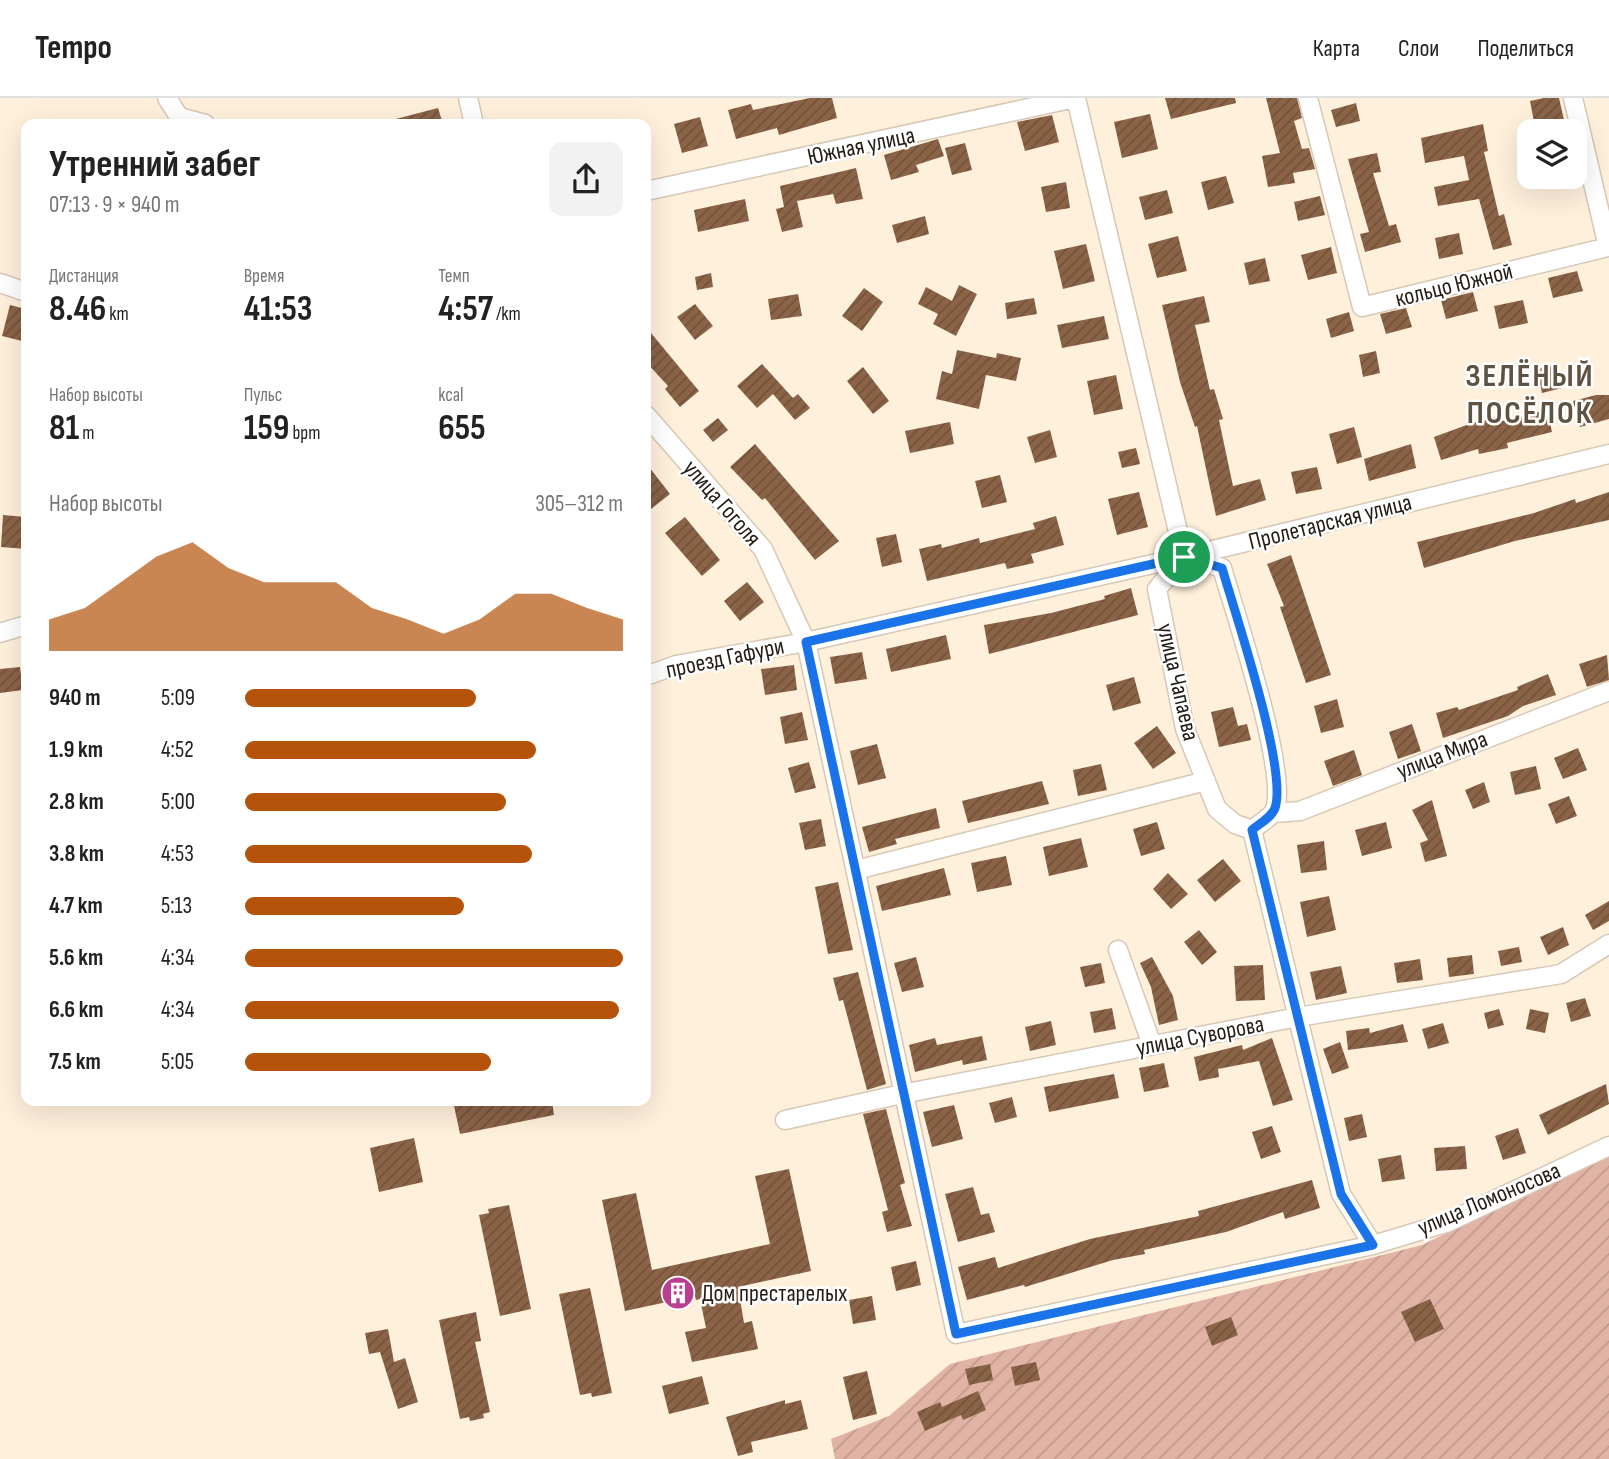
<!DOCTYPE html>
<html lang="ru">
<meta charset="utf-8">
<style>
:root{--surface:#fff;--page:#f2f2f2;--text:#222;--muted:#767676;--line:#e0e0e0;--accent:#b45309}
body{margin:0;font-family:"Sofia Sans Condensed",sans-serif;background:var(--page);color:var(--text);height:100vh;display:flex;flex-direction:column;font-size:26px;white-space:nowrap}
*{box-sizing:border-box;margin:0}
p{font-size:23px;color:var(--muted)}
.icon{flex:none;width:38px;height:38px;fill:none;stroke:currentColor;stroke-width:2;stroke-linecap:round;stroke-linejoin:round}
.map{position:relative;flex:1;overflow:hidden}
.side{position:absolute;left:21px;top:21px;width:630px;height:987px;display:flex;flex-direction:column;background:var(--surface);border-radius:14px;box-shadow:0 7px 28px #0002}
.side>*{flex:none}
.tools{position:absolute;left:1517px;top:21px;display:grid;gap:14px}
.tools a{display:grid;place-items:center;width:70px;height:70px;border-radius:14px;background:var(--surface);box-shadow:0 7px 28px #0002;font-size:35px}
.pin{position:absolute;display:grid;place-items:center;width:60px;height:60px;color:#fff;margin:-30px;border:4px solid #fff;border-radius:50%;box-shadow:0 2px 7px #0007}
.round{display:grid;place-items:center;flex:none;width:74px;height:74px;border-radius:14px;background:var(--page)}
.overview{display:flex;align-items:center;justify-content:space-between;height:119px;padding:0 28px}
h1{font-size:38px;font-weight:700;line-height:52px}
.stats{display:grid;grid-template-columns:repeat(3,1fr);gap:10px;height:119px;padding:7px 28px}
.stats div{display:grid;align-content:center}
.stats b{font-size:35px;font-weight:700}
.stats small{font-size:19px;font-weight:400}
.stats p{font-size:19px}
.chart{height:196px;padding:14px 28px}
.chart p{display:flex;justify-content:space-between}
.chart svg{width:100%;height:126px;margin-top:7px;fill:var(--accent);opacity:.7}
ul{padding:0 28px;list-style:none;font-size:23px}
li{display:grid;grid-template-columns:112px 84px 1fr;align-items:center;height:52px}
li i{height:18px;border-radius:9px;background:var(--accent)}
header{display:flex;align-items:center;gap:42px;box-sizing:border-box;height:98px;padding:0 35px;background:var(--surface);border-bottom:2px solid var(--line)}
header strong{font-size:33px}
nav{display:flex;gap:38px;margin-inline-start:auto;font-size:24px}
.map>svg:first-child{display:block}
</style>
<header>
<strong>Tempo</strong>
<nav><a>Карта</a><a>Слои</a><a>Поделиться</a></nav>
</header>
<div class="map">
<svg width="1609" height="1361" viewBox="0 0 1609 1361">
<defs>
<pattern id="garden-furrows" width="10" height="10" patternUnits="userSpaceOnUse" patternTransform="scale(1.75)"><rect width="10" height="10" fill="#e1b3a5"/><path d="M-1 1l2-2M0 10L10 0M9 11l2-2" fill="none" stroke="#c19a8d"/></pattern>
<pattern id="building-hatch" width="6" height="6" patternUnits="userSpaceOnUse" patternTransform="scale(1.75)"><rect width="6" height="6" fill="#8b6448"/><path d="M-1 1l2-2M0 6l6-6M5 7l2-2" fill="none" stroke="#71523b"/></pattern>
</defs>
<rect width="100%" height="100%" fill="#fff0dc"/>
<path fill="url(#garden-furrows)" d="M1609,1056V1361H835L831,1341L889,1318L950,1266L1422,1147Z"/>
<path fill="url(#building-hatch)" d="M810,0H832L837,20L779,37L777,30L736,41L728,12L751,6L753,12Z
M1165,0H1235L1236,5L1171,21Z
M1266,0H1297L1302,20L1294,23L1302,51L1309,50L1315,71L1293,75L1295,85L1268,89L1262,58L1280,55Z
M1544,0H1559L1564,22L1535,29L1530,3Z
M1356,5L1360,23L1336,29L1331,12Z
M438,10L443,26H393L392,22Z
M1150,16L1158,51L1122,60L1114,24Z
M1052,17L1059,44L1025,53L1017,24Z
M700,19L708,48L682,55L674,26Z
M1483,26L1488,53L1484,54L1499,118L1504,116L1512,147L1493,152L1479,101L1438,108L1434,89L1469,82L1464,58L1425,65L1421,40Z
M938,41L944,58L916,67L919,74L891,82L884,57Z
M965,45L972,72L952,77L945,50Z
M1377,55L1381,74L1373,75L1389,128L1396,126L1401,144L1365,154L1360,136L1369,134L1348,61Z
M856,70L863,101L836,106L833,96L797,103L803,129L782,134L776,111L784,109L780,88Z
M1226,78L1234,105L1208,112L1201,84Z
M1066,84L1070,110L1046,114L1041,89Z
M1167,92L1173,115L1145,122L1139,99Z
M1320,98L1325,117L1298,123L1294,104Z
M745,101L749,123L698,134L694,112Z
M925,118L929,136L897,145L892,127Z
M1459,135L1463,156L1439,161L1435,140Z
M1178,138L1187,173L1157,180L1148,146Z
M1086,146L1095,183L1063,191L1054,153Z
M1331,149L1337,175L1308,182L1301,157Z
M1265,160L1270,183L1249,187L1244,165Z
M1577,173L1583,193L1553,200L1548,180Z
M711,175L713,189L697,192L695,179Z
M959,187L977,196L956,238L933,226L938,216L918,206L926,189L952,203Z
M864,190L883,204L862,233L842,218Z
M1473,194L1478,213L1446,221L1441,202Z
M798,196L802,218L771,222L768,201Z
M1204,198L1210,224L1195,227L1210,292L1214,291L1223,321L1219,322L1233,388L1260,381L1266,402L1216,418L1197,328L1195,329L1180,284L1162,207Z
M1034,200L1037,216L1007,221L1005,205Z
M1523,202L1528,225L1499,231L1494,208Z
M695,206L713,228L695,242L677,219Z
M10,207L26,211V244L2,238Z
M1406,210L1412,229L1386,236L1380,216Z
M1349,214L1354,233L1331,240L1326,221Z
M1104,218L1109,241L1062,250L1057,227Z
M646,229L699,293L680,309L665,291L668,288L646,264Z
M957,252L996,260L997,255L1021,260L1016,283L986,277L979,311L936,301L942,273L952,276Z
M1376,253L1380,275L1363,279L1359,257Z
M762,266L793,300L798,296L810,310L795,322L773,296L757,310L737,288Z
M1557,267L1562,290L1542,295L1537,271Z
M863,269L889,303L873,316L847,283Z
M1116,277L1123,311L1094,317L1087,283Z
M1596,297H1609V321L1580,329L1573,303Z
M1547,312L1552,334L1507,345L1508,350L1479,356L1478,351L1441,362L1434,339L1472,325L1502,319V323Z
M718,320L728,332L713,344L703,332Z
M950,324L954,346L910,355L905,333Z
M1354,329L1362,359L1337,366L1329,336Z
M1050,332L1057,359L1035,365L1027,339Z
M755,346L839,443L815,462L765,400L762,402L730,369Z
M1411,346L1416,370L1369,383L1364,361Z
M1136,350L1140,366L1122,370L1118,354Z
M646,365L670,396L651,411L646,404Z
M1317,369L1322,391L1296,396L1291,374Z
M1000,377L1007,404L982,410L975,383Z
M1139,394L1148,429L1117,437L1108,401Z
M1609,394V422L1515,443L1424,470L1417,444L1534,415L1575,401L1576,405Z
M3,417L26,419V451L1,449Z
M1056,418L1064,447L1031,456L1034,465L1007,471L1005,465L927,483L919,451L941,446L942,450L979,440L980,445L1035,431L1033,425Z
M685,419L720,462L702,478L665,435Z
M896,436L902,464L882,469L876,440Z
M1291,457L1331,577L1306,585L1280,509L1284,508L1267,466Z
M747,484L764,504L740,523L724,503Z
M1131,490L1138,517L989,556L984,527L1051,515L1105,501L1104,498Z
M946,537L951,561L891,574L886,551Z
M862,554L867,581L835,586L830,559Z
M1607,557L1609,582L1587,589L1579,566Z
M794,567L797,592L765,597L761,571Z
M20,569L23,592L0,595V571Z
M1548,576L1556,597L1523,608L1508,618L1443,640L1436,615L1457,609L1459,612L1518,592L1517,589Z
M1134,579L1141,605L1113,613L1106,587Z
M1337,601L1344,629L1321,635L1314,608Z
M1233,609L1238,628L1247,626L1251,642L1219,649L1211,614Z
M802,614L808,642L785,646L780,619Z
M1412,626L1421,653L1398,661L1389,634Z
M1157,628L1176,655L1153,671L1134,645Z
M877,646L886,680L858,687L850,653Z
M1578,650L1587,672L1563,681L1554,660Z
M1354,652L1362,677L1333,688L1324,663Z
M809,664L816,690L795,695L788,670Z
M1101,666L1107,692L1078,698L1073,672Z
M1536,668L1541,691L1515,697L1510,674Z
M1042,683L1049,706L968,725L962,703Z
M1484,684L1490,704L1473,711L1465,692Z
M1569,698L1577,718L1556,726L1548,706Z
M1432,702L1447,758L1425,764L1420,745L1428,742L1412,712Z
M936,710L940,730L895,741L897,746L869,754L862,729Z
M821,721L826,748L805,752L799,725Z
M1157,724L1165,751L1141,758L1133,731Z
M1386,724L1392,750L1362,758L1355,732Z
M1081,740L1088,769L1049,778L1043,749Z
M1324,743L1327,772L1301,775L1297,747Z
M1006,758L1012,787L977,794L971,765Z
M1223,761L1241,783L1215,804L1197,782Z
M944,770L951,797L882,813L876,788Z
M1168,775L1188,796L1171,811L1153,791Z
M838,784L853,852L828,856L815,789Z
M1329,798L1336,832L1307,839L1300,804Z
M1609,803V823L1593,832L1585,817Z
M1563,829L1569,847L1548,857L1540,839Z
M1199,832L1217,854L1202,867L1184,844Z
M1519,849L1522,864L1501,868L1498,853Z
M1472,857L1474,876L1449,879L1447,860Z
M916,859L924,889L902,894L894,865Z
M1152,859L1173,898L1178,922L1159,927L1151,889L1140,865Z
M1420,861L1423,882L1397,885L1394,865Z
M1101,865L1105,885L1085,889L1080,869Z
M1263,867L1265,902L1236,903L1234,868Z
M1341,868L1347,895L1316,902L1310,874Z
M858,874L886,986L867,992L843,902L839,903L833,880Z
M1585,900L1591,918L1571,924L1566,905Z
M1112,910L1116,931L1094,935L1090,914Z
M1499,911L1504,927L1488,931L1484,915Z
M1530,911L1549,915L1545,935L1526,931Z
M1051,923L1056,947L1030,953L1025,929Z
M1443,925L1449,945L1428,951L1422,931Z
M1403,926L1408,944L1348,952L1346,933L1369,930L1370,935Z
M982,938L987,962L963,967L962,962L915,974L909,947L935,940L937,947Z
M1272,940L1293,1002L1273,1008L1259,963L1218,971L1219,979L1199,983L1194,959L1242,947L1243,952Z
M1340,944L1349,970L1332,976L1323,951Z
M1164,965L1169,989L1144,994L1139,970Z
M1114,976L1119,1000L1049,1014L1044,989Z
M1606,986L1609,1006L1548,1037L1539,1017Z
M1012,999L1017,1019L995,1025L989,1005Z
M453,1003H552L554,1017L460,1036Z
M954,1007L963,1041L932,1049L923,1014Z
M886,1011L905,1085L900,1087L912,1128L887,1134L882,1114L888,1112L863,1016Z
M1362,1016L1367,1039L1349,1043L1344,1020Z
M1272,1028L1281,1054L1261,1061L1252,1034Z
M1518,1030L1526,1055L1503,1062L1495,1038Z
M414,1040L423,1084L379,1094L370,1050Z
M1465,1048L1467,1071L1436,1073L1434,1050Z
M1401,1057L1405,1081L1382,1084L1378,1061Z
M789,1071L811,1173L738,1189L744,1225L752,1223L758,1251L692,1264L685,1234L706,1230L700,1201L696,1202L695,1198L625,1213L602,1102L636,1095L652,1172L770,1146L755,1078Z
M1312,1082L1320,1110L1285,1121L1283,1114L1226,1134L1144,1152L1145,1156L1113,1162L1025,1189L1024,1187L967,1202L958,1169L995,1159L998,1170L1090,1141L1199,1118L1198,1113Z
M973,1089L981,1117L989,1115L995,1134L958,1144L945,1096Z
M509,1107L531,1211L500,1218L479,1117L489,1115L488,1111Z
M916,1163L921,1187L896,1193L891,1169Z
M590,1190L612,1295L592,1299L591,1295L580,1297L559,1196Z
M872,1198L876,1222L853,1226L849,1202Z
M1430,1201L1444,1231L1415,1244L1401,1214Z
M476,1214L481,1243L475,1244L490,1314L483,1316L484,1320L470,1323L469,1319L460,1321L439,1222Z
M1231,1219L1238,1237L1212,1248L1205,1229Z
M388,1231L394,1264L405,1260L418,1304L398,1311L380,1254L369,1256L365,1235Z
M1036,1264L1040,1282L1015,1288L1011,1269Z
M990,1266L993,1282L969,1287L965,1271Z
M867,1273L877,1316L853,1322L843,1279Z
M702,1278L709,1306L669,1316L662,1288Z
M978,1293L986,1312L963,1322L961,1317L925,1333L917,1314L940,1304L942,1309Z
M785,1302V1306L801,1302L808,1331L751,1344L753,1354L738,1358L726,1319Z"/>
<g fill="none" stroke-linecap="round" stroke-linejoin="round">
<defs>
<path id="minor" d="M167,0L179,19
M468,0L474,26
M1076,0L1184,459
M1308,0L1362,209L1608,149L1573,0
M179,19L205,26
M646,93L1075,0
M0,185L26,194
M646,317L763,451L806,544L956,1236L1373,1147L1446,1125L1609,1048
M1184,459L1157,491L1185,631L1217,711L1235,726L1252,732
M1188,460L1222,470C1235,515 1288,673 1275,711C1272,719 1259,726 1252,732
M0,535L26,527
M646,578L676,567L806,544L1184,459L1609,356
M1274,715L1300,713L1609,593
M1252,732L1341,1096L1373,1147
M856,772L1206,683
M1118,852L1152,947
M785,1022L902,996L1298,919L1561,876L1609,846"/>
</defs>
<use href="#minor" stroke="#d7c8b6" stroke-width="21"/>
<use href="#minor" stroke="#fff" stroke-width="18"/>
</g>
<g fill="none" stroke-linecap="round" stroke-linejoin="round">
<defs>
<path id="route" d="M1184,459L1222,470C1235,515 1288,672 1275,710C1272,719 1259,726 1252,732L1341,1096L1373,1147L956,1236L806,544Z"/>
</defs>
<use href="#route" stroke="#fff" stroke-width="14"/>
<use href="#route" stroke="#1a73e8" stroke-width="9"/>
</g>
<defs>
<symbol id="building-disc" viewBox="-11 -11 22 22"><circle r="9.5" fill="#ba3f91" stroke="#fff"/><path d="M-4-6H4V6H1V3H-1V6H-4ZM-2.5-4.3h1.7v1.8h-1.7ZM.8-4.3h1.7v1.8H.8ZM-2.5-1h1.7V.8h-1.7ZM.8-1h1.7V.8H.8Z" fill="#fff"/></symbol>
</defs>
<g fill-rule="evenodd">
<use href="#building-disc" x="659" y="1176" width="38" height="38"/>
</g>
<g text-anchor="middle" dominant-baseline="central" stroke-width="5" stroke-linejoin="round" paint-order="stroke">
<g font-size="24" fill="#221d16" stroke="#fff">
<text transform="translate(861 48) rotate(-12)">Южная улица</text>
<text transform="translate(1454 187) rotate(-14)">кольцо Южной</text>
<text transform="translate(722 405) rotate(49)">улица Гоголя</text>
<text transform="translate(1330 424) rotate(-14)">Пролетарская улица</text>
<text transform="translate(725 560) rotate(-12)">проезд Гафури</text>
<text transform="translate(1178 584) rotate(77)">улица Чапаева</text>
<text transform="translate(1442 657) rotate(-21)">улица Мира</text>
<text transform="translate(1200 938) rotate(-11)">улица Суворова</text>
<text transform="translate(1489 1101) rotate(-23)">улица Ломоносова</text>
</g>
<g font-size="24" fill="#221d16" stroke="#fff" text-anchor="start">
<text x="702" y="1195">Дом престарелых</text>
</g>
<g font-size="32" font-weight="bold" letter-spacing="2" fill="#5f5242" stroke="#fff">
<text x="1530" y="278">ЗЕЛЁНЫЙ<tspan x="1530" dy="37">ПОСЁЛОК</tspan></text>
</g>
</g>
</svg>
<div class="tools">
<a><svg class="icon" aria-label="layers" viewBox="0 0 24 24"><path d="M12 4l9 5-9 5-9-5zM3 14l9 5 9-5"/></svg></a>
</div>
<div class="pin" style="left:1184px;top:459px;background:#1e9e55"><svg class="icon" aria-label="arrive" viewBox="0 0 24 24"><path d="M6 21V4h12l-3 4 3 4H6"/></svg></div>
<section class="side">
<div class="overview"><div><h1>Утренний забег</h1><p>07:13 · 9 × 940 m</p></div><a class="round"><svg class="icon" aria-label="share" viewBox="0 0 24 24"><path d="M12 15V3M7 8l5-5 5 5M5 13v7h14v-7"/></svg></a></div>
<div class="stats">
<div><p>Дистанция</p><b>8.46<small> km</small></b></div>
<div><p>Время</p><b>41:53</b></div>
<div><p>Темп</p><b>4:57<small> /km</small></b></div>
</div>
<div class="stats">
<div><p>Набор высоты</p><b>81<small> m</small></b></div>
<div><p>Пульс</p><b>159<small> bpm</small></b></div>
<div><p>kcal</p><b>655</b></div>
</div>
<div class="chart"><p><span>Набор высоты</span>305–312 m</p>
<svg viewBox="0 0 160 44" preserveAspectRatio="none"><path d="M0 44V33L10 29L20 20L30 11L40 6L50 15L60 20L70 20L80 20L90 29L100 33L110 38L120 33L130 24L140 24L150 29L160 33V44z"/></svg>
</div>
<ul>
<li><b>940 m</b>5:09<i style="width:61%"></i></li>
<li><b>1.9 km</b>4:52<i style="width:77%"></i></li>
<li><b>2.8 km</b>5:00<i style="width:69%"></i></li>
<li><b>3.8 km</b>4:53<i style="width:76%"></i></li>
<li><b>4.7 km</b>5:13<i style="width:58%"></i></li>
<li><b>5.6 km</b>4:34<i style="width:100%"></i></li>
<li><b>6.6 km</b>4:34<i style="width:99%"></i></li>
<li><b>7.5 km</b>5:05<i style="width:65%"></i></li>
</ul>
</section>
</div>
